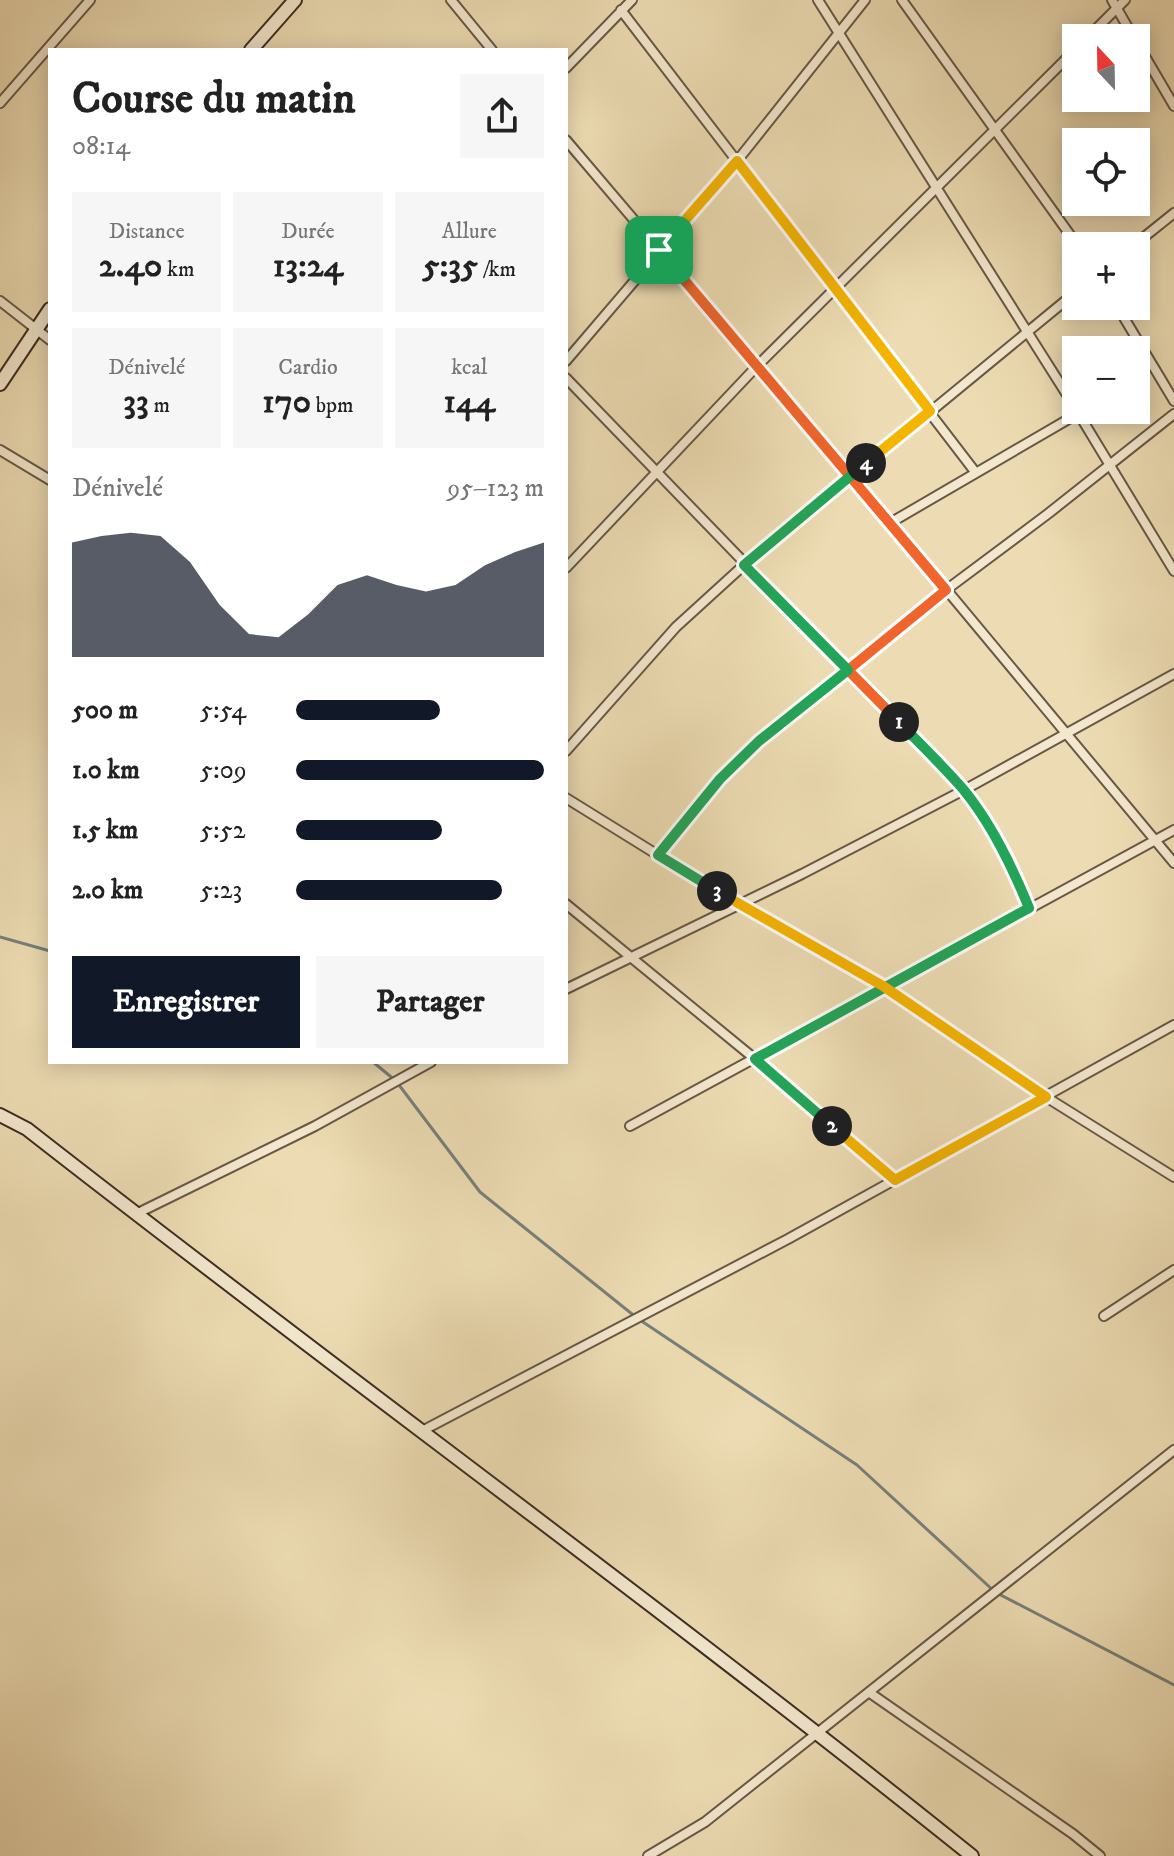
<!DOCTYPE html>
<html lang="fr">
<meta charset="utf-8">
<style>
:root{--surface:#fff;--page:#f6f6f6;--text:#222;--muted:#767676;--accent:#111827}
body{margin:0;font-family:"IM FELL DW Pica",serif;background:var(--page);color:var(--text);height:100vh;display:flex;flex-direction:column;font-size:30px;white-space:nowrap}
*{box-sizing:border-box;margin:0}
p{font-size:26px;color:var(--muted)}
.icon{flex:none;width:44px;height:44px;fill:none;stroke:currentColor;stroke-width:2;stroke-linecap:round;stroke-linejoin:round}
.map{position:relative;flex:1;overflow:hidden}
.panel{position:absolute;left:48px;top:48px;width:520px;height:1016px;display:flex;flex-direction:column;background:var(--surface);border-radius:0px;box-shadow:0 4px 20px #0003}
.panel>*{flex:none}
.needle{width:52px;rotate:338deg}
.buttons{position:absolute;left:1062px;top:24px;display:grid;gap:16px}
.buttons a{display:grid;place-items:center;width:88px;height:88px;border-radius:0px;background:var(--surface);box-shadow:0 4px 20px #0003;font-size:40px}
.pin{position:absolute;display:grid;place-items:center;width:68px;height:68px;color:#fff;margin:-34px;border-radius:16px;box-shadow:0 4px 12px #0006}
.km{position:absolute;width:40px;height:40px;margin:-20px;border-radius:50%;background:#222;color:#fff;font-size:22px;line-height:40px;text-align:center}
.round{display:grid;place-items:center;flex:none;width:84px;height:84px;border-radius:0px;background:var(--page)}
.overview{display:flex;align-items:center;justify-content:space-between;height:136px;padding:0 24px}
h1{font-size:44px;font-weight:700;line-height:60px}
.figures{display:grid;grid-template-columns:repeat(3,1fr);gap:12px;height:136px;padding:8px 24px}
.figures div{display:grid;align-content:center;border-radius:0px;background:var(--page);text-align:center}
.figures b{font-size:34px;font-weight:700}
.figures small{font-size:22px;font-weight:400}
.figures p{font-size:22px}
.chart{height:224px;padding:16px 24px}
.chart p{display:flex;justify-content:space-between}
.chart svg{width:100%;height:144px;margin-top:8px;fill:var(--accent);opacity:.7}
.cta{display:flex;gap:16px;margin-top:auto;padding:16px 24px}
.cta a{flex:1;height:92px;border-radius:0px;background:var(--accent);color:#fff;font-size:32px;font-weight:700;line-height:92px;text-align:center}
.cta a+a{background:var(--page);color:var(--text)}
ul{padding:0 24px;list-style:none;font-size:26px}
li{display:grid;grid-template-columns:128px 96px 1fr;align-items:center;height:60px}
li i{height:20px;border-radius:10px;background:var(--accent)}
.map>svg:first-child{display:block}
</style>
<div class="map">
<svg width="1174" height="1856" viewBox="0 0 1174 1856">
<rect width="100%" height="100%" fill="#eddcb3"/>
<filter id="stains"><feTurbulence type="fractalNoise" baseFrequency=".0025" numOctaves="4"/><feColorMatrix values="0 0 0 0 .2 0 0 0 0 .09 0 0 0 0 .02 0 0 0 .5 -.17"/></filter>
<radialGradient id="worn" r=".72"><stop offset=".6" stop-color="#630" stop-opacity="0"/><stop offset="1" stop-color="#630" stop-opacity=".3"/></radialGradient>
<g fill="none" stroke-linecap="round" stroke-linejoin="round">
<path stroke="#76817b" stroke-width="3" d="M0,937L50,951
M373,1062L396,1081L480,1192L637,1318L857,1465L995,1592L1174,1685"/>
<defs>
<path id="street" d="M451,0L492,50
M818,0L1076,409
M902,0L1078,246
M1112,0L1134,38
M621,10L976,473
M1087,38L1125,0
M1136,41L1174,106
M566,68L632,0
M0,103L90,0
M566,140L851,475L1174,863
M1133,246L1174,213
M0,301L50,340
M1117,306L1174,401
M566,361L737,161L865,0
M566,378L964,790C990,827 1011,865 1029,908
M1077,411L1174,571
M0,450L50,480
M890,523L1079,413
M566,568L758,365L1076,49
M566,751L676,627L744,565L1076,292
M566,798L740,906L883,986L1046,1097L1174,1177
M658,855L720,779L759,741L946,590L1049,513L1174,414
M566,904L755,1059L895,1180
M566,989L802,874L964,790L1174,674
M630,1126L1174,830
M136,1214L315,1126L431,1062
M1104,1316L1174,1270
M420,1432L788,1239L1174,1025
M870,1693L1073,1834L1100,1856
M648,1856L705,1822L1174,1450"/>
<path id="secondary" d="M251,50L295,0
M0,384L50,309
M0,1115L27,1129C340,1374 662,1607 972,1856"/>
</defs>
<use href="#street" stroke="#685846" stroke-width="12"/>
<use href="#secondary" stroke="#3c2c21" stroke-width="16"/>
<use href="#street" stroke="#f3e8ce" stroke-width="8"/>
<use href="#secondary" stroke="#f3e8ce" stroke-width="12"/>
</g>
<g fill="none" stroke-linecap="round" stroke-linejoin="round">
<defs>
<path id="split-1" d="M659,250L946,590L848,670L899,722"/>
<path id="split-2" d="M832,1126L755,1059L1029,908C1012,866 992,824 963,789C943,766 920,744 899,722"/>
<path id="split-3" d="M717,891L883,986L1046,1097L895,1180L832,1126"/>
<path id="split-4" d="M717,891L658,855L720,779L759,741L848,670L744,565L866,463"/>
<path id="split-5" d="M659,250L737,161L930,411L866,463"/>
</defs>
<use href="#split-1" stroke="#fff" stroke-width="16"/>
<use href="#split-2" stroke="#fff" stroke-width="16"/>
<use href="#split-3" stroke="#fff" stroke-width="16"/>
<use href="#split-4" stroke="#fff" stroke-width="16"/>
<use href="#split-5" stroke="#fff" stroke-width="16"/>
<use href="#split-1" stroke="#f0652b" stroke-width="10"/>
<use href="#split-2" stroke="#22a559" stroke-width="10"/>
<use href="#split-3" stroke="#f5b400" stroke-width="10"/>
<use href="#split-4" stroke="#22a559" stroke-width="10"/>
<use href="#split-5" stroke="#f5b400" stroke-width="10"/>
</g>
<rect width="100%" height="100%" filter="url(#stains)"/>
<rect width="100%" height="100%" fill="url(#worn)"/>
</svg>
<div class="buttons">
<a><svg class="needle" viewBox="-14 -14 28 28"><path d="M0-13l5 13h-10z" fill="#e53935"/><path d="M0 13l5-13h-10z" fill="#767676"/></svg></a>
<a><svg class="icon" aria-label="locate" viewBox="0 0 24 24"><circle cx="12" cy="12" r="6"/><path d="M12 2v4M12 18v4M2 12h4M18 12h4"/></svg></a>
<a>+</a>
<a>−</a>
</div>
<div class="pin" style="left:659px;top:250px;background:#1e9e55"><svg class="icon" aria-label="arrive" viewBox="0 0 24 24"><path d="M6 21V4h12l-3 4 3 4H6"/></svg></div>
<b class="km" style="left:899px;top:722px">1</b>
<b class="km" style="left:832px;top:1126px">2</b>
<b class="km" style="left:717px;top:891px">3</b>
<b class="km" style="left:866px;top:463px">4</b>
<section class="panel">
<div class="overview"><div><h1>Course du matin</h1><p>08:14</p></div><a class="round"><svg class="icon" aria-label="share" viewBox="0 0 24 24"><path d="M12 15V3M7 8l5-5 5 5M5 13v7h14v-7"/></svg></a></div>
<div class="figures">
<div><p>Distance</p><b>2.40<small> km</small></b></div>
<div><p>Durée</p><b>13:24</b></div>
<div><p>Allure</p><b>5:35<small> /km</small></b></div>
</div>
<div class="figures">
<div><p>Dénivelé</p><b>33<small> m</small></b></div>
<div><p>Cardio</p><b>170<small> bpm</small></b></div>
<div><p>kcal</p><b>144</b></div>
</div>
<div class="chart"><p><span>Dénivelé</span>95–123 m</p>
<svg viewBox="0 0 160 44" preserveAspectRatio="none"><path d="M0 44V9L10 7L20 6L30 7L40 15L50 28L60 37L70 38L80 31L90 22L100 19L110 22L120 24L130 22L140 16L150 12L160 9V44z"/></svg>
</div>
<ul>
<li><b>500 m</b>5:54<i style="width:58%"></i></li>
<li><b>1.0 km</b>5:09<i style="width:100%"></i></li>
<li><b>1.5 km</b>5:52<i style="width:59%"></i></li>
<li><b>2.0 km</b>5:23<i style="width:83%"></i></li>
</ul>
<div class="cta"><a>Enregistrer</a><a>Partager</a></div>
</section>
</div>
